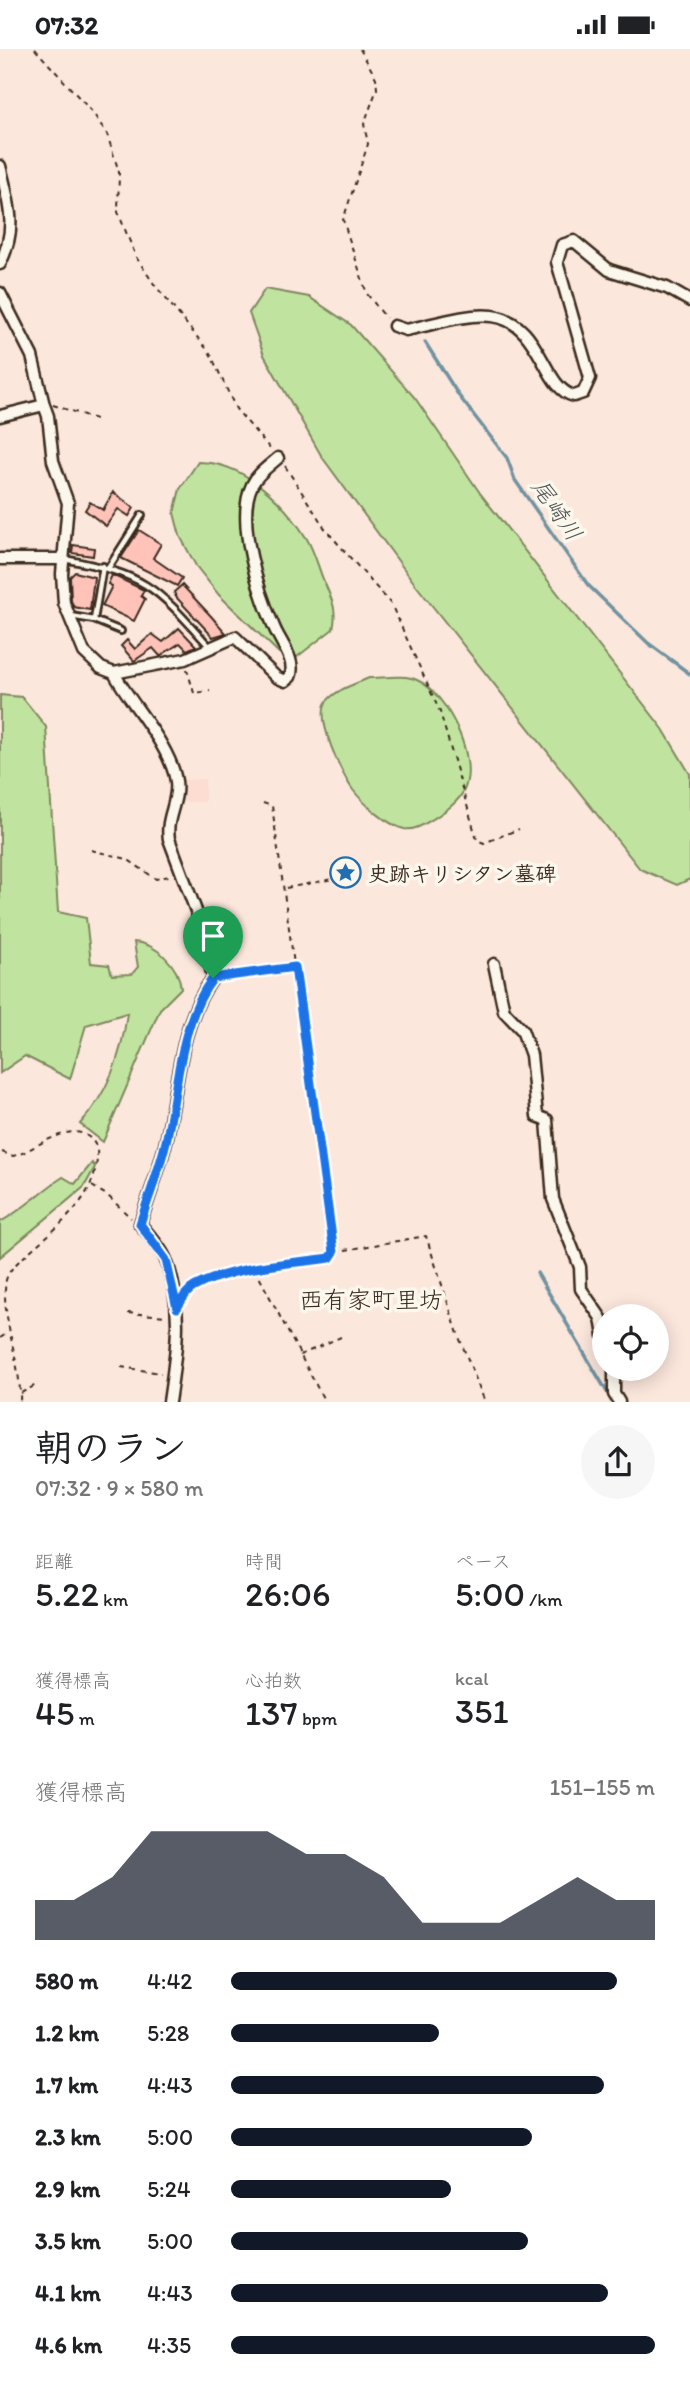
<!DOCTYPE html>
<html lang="ja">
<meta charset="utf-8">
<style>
:root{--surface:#fff;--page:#f6f6f6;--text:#202124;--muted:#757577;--accent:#111827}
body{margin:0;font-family:Itim,"Klee One",sans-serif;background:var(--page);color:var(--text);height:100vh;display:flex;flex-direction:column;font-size:26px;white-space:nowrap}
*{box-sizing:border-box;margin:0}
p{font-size:23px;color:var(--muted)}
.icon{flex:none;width:38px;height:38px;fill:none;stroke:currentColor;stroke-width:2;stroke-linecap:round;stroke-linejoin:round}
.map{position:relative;height:1353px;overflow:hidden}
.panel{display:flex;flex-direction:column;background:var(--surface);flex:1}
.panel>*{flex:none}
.tools{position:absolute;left:592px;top:1255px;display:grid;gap:14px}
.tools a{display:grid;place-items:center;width:77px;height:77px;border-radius:50%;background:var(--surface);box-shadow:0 4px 18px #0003;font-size:35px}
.pin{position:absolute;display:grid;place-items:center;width:60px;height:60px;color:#fff;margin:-72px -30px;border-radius:50% 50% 50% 0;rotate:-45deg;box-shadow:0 0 7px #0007}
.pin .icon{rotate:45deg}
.round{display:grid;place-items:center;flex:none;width:74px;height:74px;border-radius:37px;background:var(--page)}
.summary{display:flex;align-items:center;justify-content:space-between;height:119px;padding:0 35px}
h1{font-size:38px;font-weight:600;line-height:52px}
.figures{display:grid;grid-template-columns:repeat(3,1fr);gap:10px;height:119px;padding:7px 35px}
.figures div{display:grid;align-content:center}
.figures b{font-size:35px;font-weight:600}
.figures small{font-size:19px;font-weight:400}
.figures p{font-size:19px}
.chart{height:196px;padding:14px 35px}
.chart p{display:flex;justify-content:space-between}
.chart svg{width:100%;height:126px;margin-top:7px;fill:var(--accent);opacity:.7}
ul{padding:0 35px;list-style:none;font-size:23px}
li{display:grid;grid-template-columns:112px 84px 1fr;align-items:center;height:52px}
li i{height:18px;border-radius:9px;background:var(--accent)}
.status{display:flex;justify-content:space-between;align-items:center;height:49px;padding:0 35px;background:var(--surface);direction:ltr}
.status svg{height:19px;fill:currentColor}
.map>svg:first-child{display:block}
</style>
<div class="status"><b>07:32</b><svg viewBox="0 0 49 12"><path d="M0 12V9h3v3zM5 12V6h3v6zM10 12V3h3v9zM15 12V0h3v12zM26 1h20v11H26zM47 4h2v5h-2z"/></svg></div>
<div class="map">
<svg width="690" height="1353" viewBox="0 0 690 1353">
<rect width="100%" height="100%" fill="#fce7dd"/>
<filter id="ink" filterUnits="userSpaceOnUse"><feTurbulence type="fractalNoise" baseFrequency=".0143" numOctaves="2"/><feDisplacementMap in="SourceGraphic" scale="14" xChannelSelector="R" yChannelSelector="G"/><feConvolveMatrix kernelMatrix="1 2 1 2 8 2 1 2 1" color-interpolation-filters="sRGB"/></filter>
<g filter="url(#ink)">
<path fill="#fddcd2" d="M205,730V753H182L181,731Z"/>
<path fill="#c0e49f" stroke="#7e875e" stroke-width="2" d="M265,240L309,248L351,276L415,349L480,444L663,680L690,725V830L677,836L640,820L415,535L322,408L264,306L249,264Z
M198,413C244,413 284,453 307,490C314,502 318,517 323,530C331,549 338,560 333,580L297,608L279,604L219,546L196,517L180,487L174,464L180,440Z
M369,629C383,629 405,625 417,631C447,644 479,710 464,741C458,754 445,762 433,770C425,775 414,782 404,780C386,775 364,755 353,741C342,726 314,668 327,652C337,640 356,635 369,629Z
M0,646L22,648L46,678L58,863L86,869L91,914L109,916L112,926L132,925L138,918L134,893C156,894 179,917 181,939L160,960L103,1093L80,1075C109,1043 122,1006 127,964L86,976L70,1030L25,1007L0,1024Z
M92,1114L95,1118L84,1138L0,1208V1173C23,1161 41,1142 63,1128L75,1135Z"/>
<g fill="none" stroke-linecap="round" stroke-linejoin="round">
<path stroke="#70929f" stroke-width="3.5" d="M425,293L459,347L507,409L515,431L588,536L648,594L690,625
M537,1224L613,1353"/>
</g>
<path fill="#ffc3ba" stroke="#3b2a1e" stroke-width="2" d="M113,443L134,459L129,467L118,460L106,477L85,461L90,453L103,461Z
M139,481L161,495L153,509L182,529L177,537L121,509Z
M73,496L94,499L93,507L72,504Z
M75,523L94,528L90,561L74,558L71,552L70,528Z
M112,526L144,541L141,547L145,550L134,572L102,557L112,537L108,535Z
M182,536L210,566L226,584L213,588L176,548L174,543Z
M179,579L196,597L187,601L180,594L160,607L153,599L134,612L121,597L127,591L135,600L152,585L163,593Z"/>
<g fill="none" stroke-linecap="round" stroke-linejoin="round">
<defs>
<path id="service" d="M64,510C147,526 155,537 210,598
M109,518L142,466
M71,567L94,571L121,582
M94,571L103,517"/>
<path id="minor" d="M0,117C9,155 18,178 0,215
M0,244L32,307L44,356
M394,277L406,281C432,276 465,264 492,267C542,273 542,339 574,347L583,344L590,329L557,213L562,196L574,192L609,221L667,239L690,252
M0,367L44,356L48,367L53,412L68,454L62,525L64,554L84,603L101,619L114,624L185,610L235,588L276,628L285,632L290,628C297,612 280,593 274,578C259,544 235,471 252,436C257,425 269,417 278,409
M0,510H63
M114,624C132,657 170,696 176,732C179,753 165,769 169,790L202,878L213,929C180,972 178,1036 167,1088C161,1117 149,1146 140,1175C149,1186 161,1198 166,1211C184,1258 176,1305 169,1353
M494,915L504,962L522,981L531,1006L537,1067L547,1071L553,1150L580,1218L581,1240L601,1269L604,1287
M614,1320V1345L619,1353"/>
</defs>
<use href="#service" stroke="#3b2a1e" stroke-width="10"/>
<use href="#minor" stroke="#3b2a1e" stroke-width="15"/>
<path stroke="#3b2a1e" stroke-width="2" stroke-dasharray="5 5" stroke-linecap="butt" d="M35,0L93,64L107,85L119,123L118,163L136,208L154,235L210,304L236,360L272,402
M360,0L376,29L377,40L364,75L368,95L343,171L367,245L386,269
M53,356L96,370
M285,417L326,481L391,555L440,663L477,791L484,794L519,780
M187,620L194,644L210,642
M263,754L272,757L334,1203
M91,801L127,810L156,830L173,826
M286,839L333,830L348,818
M223,927L294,918
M2,1103L13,1107L20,1105C43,1095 81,1065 97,1099C100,1146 62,1174 30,1202C21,1211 10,1218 6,1231C0,1267 22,1315 20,1353
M92,1137L108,1147L131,1169
M255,1220L325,1353
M185,1246C209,1220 294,1214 330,1209L334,1203L426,1187L459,1288L485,1353
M128,1264L166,1267
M0,1289L8,1284
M300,1306L341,1288
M121,1318L161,1324
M21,1344L38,1335"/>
<use href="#service" stroke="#fbf7ec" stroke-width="4.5"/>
<use href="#minor" stroke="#fbf7ec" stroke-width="10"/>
</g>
</g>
<g fill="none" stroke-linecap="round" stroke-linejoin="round" filter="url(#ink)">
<defs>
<path id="route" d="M295,918L334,1203L330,1209C288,1215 232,1217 194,1238C186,1242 182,1251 177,1259L166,1211L140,1175C149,1146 161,1117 167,1088C178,1036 180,972 213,929Z"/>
</defs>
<use href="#route" stroke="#fff" stroke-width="14"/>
<use href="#route" stroke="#1a73e8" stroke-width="9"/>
</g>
<defs>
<symbol id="sight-ring" viewBox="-11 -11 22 22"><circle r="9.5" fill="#fbf7ec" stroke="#1f6fb2" stroke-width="1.5"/><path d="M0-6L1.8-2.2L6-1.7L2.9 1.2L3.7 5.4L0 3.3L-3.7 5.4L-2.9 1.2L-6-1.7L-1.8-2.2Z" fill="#1f6fb2"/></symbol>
</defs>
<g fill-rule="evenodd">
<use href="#sight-ring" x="328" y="806" width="35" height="35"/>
</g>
<g text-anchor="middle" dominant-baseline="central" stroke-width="7" stroke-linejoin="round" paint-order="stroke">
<g font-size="21" font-weight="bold" fill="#3b2a1e" stroke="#fbf7ec" text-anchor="start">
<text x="368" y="824">史跡キリシタン墓碑</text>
</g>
<g font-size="23" font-style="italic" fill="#515554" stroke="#fbf7ec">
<text transform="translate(557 461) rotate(55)">尾崎川</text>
</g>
<g font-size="24" fill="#3b2a1e" stroke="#fbf7ec">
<text x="371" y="1250">西有家町里坊</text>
</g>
</g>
</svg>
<div class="tools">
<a><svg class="icon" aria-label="locate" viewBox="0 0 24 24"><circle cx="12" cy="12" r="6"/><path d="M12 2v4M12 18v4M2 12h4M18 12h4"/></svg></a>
</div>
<div class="pin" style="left:213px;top:929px;background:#1e9e55"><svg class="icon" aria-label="arrive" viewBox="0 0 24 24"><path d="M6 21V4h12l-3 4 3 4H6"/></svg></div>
</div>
<section class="panel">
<div class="summary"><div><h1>朝のラン</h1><p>07:32 · 9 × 580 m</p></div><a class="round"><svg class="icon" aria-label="share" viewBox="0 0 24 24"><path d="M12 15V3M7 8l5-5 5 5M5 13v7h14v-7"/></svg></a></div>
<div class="figures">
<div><p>距離</p><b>5.22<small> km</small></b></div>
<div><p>時間</p><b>26:06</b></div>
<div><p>ペース</p><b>5:00<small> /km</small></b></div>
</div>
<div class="figures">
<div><p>獲得標高</p><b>45<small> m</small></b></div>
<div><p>心拍数</p><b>137<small> bpm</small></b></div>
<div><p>kcal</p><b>351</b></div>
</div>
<div class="chart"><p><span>獲得標高</span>151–155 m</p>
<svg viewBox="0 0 160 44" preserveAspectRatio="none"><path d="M0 44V30L10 30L20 22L30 6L40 6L50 6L60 6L70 14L80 14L90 22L100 38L110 38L120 38L130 30L140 22L150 30L160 30V44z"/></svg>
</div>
<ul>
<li><b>580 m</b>4:42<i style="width:91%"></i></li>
<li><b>1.2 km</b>5:28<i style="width:49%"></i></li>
<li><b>1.7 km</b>4:43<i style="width:88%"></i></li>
<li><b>2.3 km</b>5:00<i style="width:71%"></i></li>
<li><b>2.9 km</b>5:24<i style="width:52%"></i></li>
<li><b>3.5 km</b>5:00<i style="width:70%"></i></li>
<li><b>4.1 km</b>4:43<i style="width:89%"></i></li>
<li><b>4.6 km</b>4:35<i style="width:100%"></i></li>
</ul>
</section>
